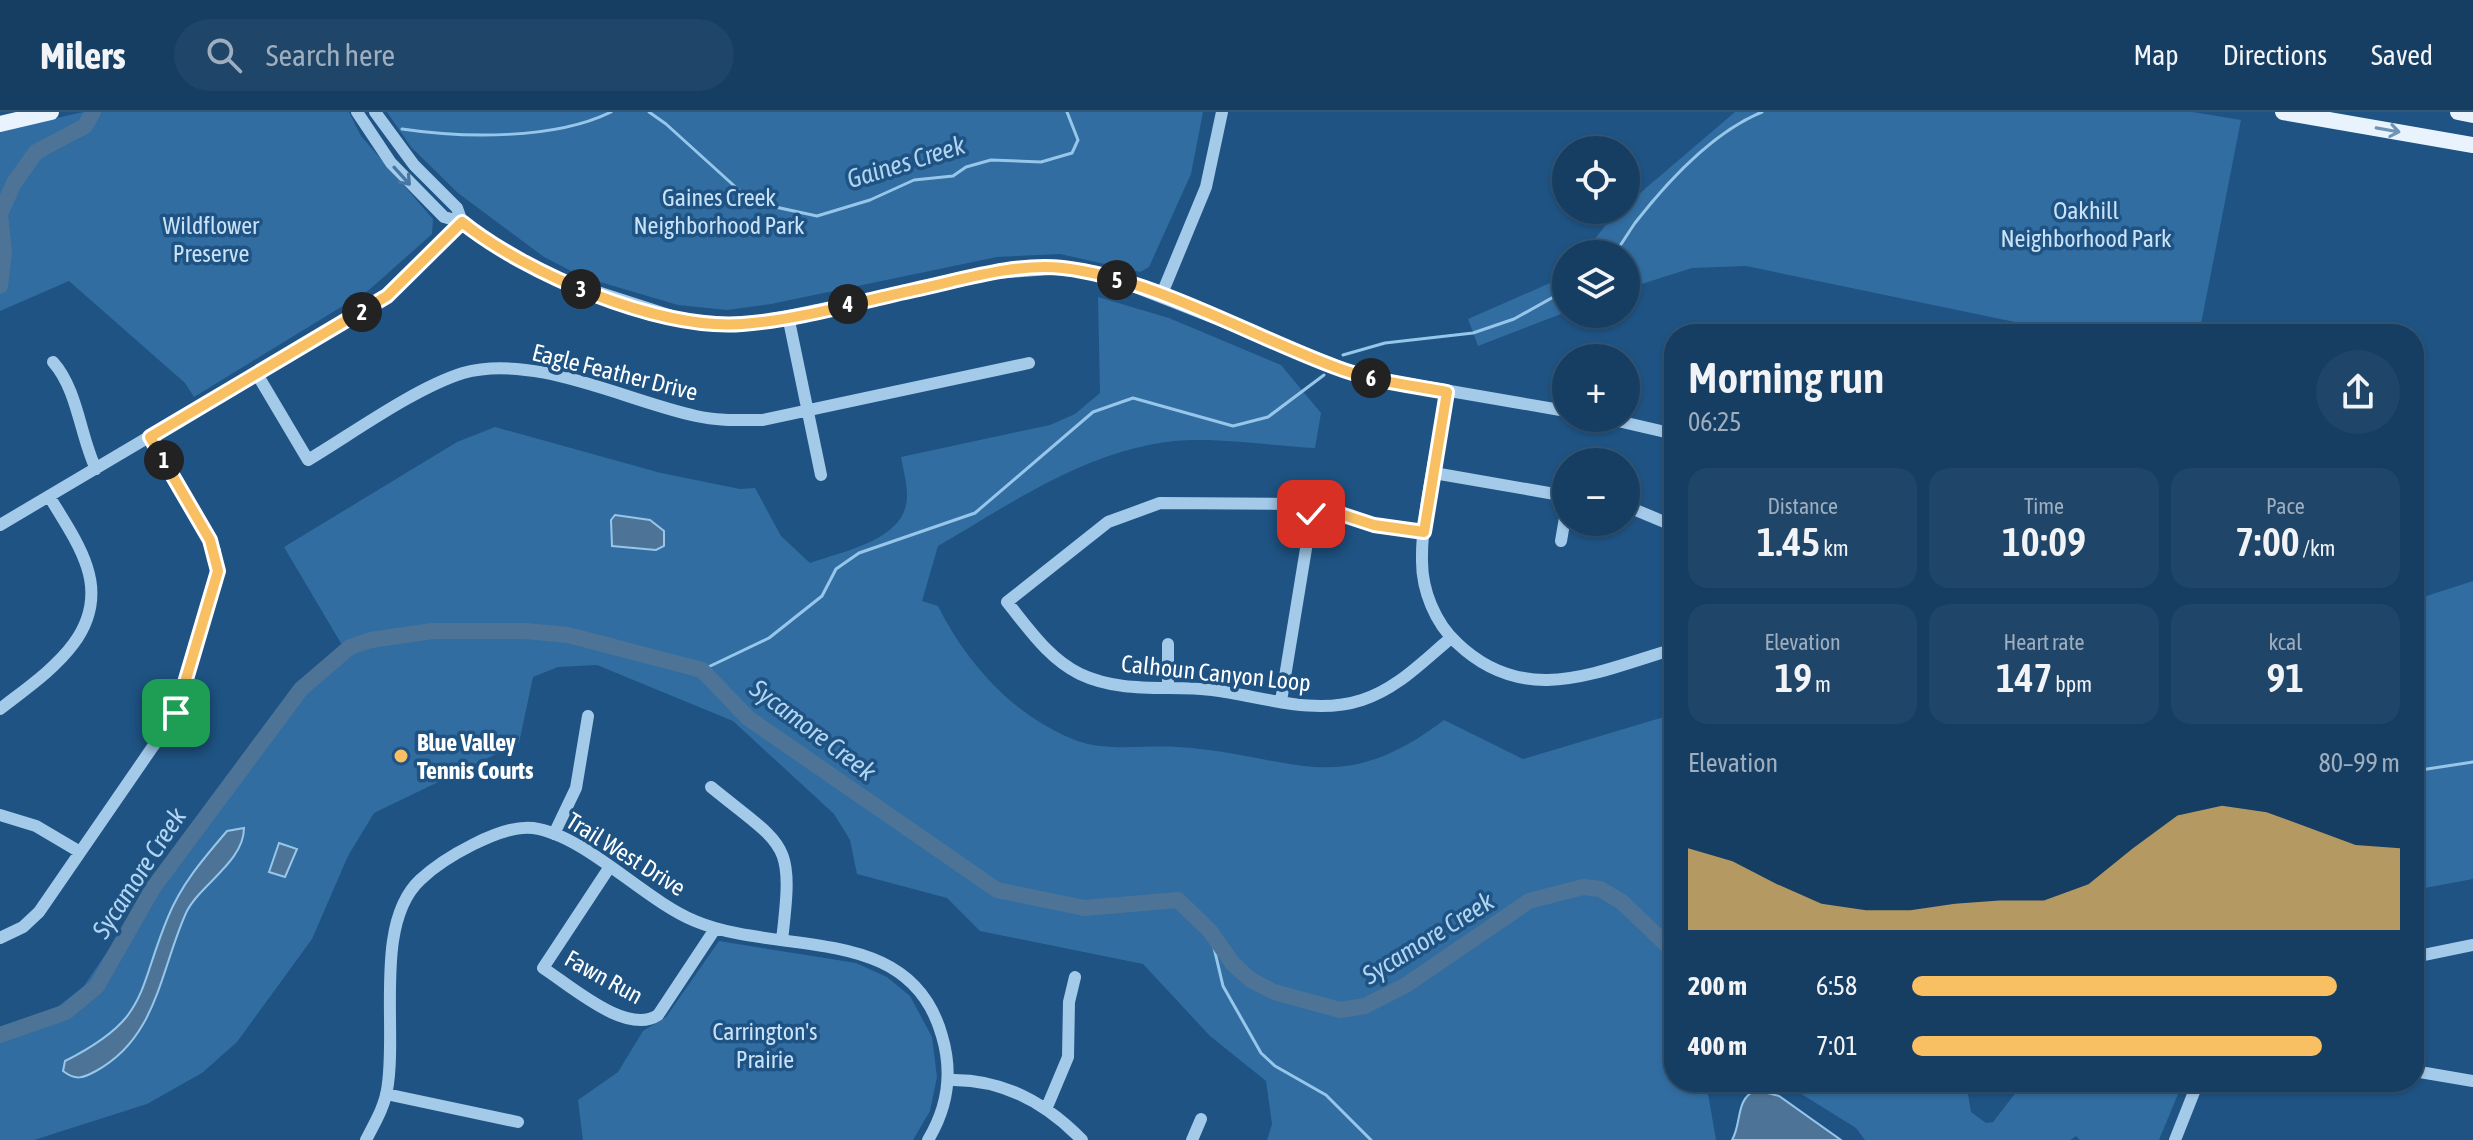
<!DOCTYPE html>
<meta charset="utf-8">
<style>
:root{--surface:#163e62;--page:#1f4568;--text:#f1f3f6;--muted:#9eaebe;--line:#355777;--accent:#f9c063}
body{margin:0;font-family:"Asap Condensed",sans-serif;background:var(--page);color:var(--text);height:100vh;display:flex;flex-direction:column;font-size:30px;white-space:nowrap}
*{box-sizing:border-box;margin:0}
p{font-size:26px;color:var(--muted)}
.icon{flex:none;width:44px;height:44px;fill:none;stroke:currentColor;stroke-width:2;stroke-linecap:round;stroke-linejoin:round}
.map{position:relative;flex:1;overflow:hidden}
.side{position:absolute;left:1664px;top:212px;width:760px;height:768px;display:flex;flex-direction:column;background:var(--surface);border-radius:32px;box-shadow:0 2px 6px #0004,0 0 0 2px var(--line)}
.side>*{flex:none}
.controls{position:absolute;left:1552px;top:24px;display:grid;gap:16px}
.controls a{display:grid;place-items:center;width:88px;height:88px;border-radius:50%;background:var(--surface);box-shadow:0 2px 6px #0004,0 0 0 2px var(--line);font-size:40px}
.pin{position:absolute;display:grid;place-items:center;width:68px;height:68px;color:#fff;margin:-34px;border-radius:16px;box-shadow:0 4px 12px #0006}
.km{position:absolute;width:40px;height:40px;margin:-20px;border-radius:50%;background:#222;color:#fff;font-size:22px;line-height:40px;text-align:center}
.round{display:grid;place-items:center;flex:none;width:84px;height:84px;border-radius:42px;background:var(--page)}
.head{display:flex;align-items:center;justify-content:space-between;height:136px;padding:0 24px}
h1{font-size:44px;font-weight:600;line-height:60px}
.metrics{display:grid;grid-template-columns:repeat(3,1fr);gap:12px;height:136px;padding:8px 24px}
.metrics div{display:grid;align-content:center;border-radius:20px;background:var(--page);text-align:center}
.metrics b{font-size:40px;font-weight:600}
.metrics small{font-size:22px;font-weight:400}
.metrics p{font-size:22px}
.chart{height:224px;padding:16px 24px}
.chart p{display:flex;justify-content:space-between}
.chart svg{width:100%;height:144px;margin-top:8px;fill:var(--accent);opacity:.7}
ul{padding:0 24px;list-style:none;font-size:26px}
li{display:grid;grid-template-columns:128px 96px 1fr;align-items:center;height:60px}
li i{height:20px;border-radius:10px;background:var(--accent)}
header{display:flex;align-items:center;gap:48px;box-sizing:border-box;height:112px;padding:0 40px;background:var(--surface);border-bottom:2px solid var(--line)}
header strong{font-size:38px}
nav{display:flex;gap:44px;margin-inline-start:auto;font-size:28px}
.search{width:560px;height:72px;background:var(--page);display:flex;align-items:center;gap:20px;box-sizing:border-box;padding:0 28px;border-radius:44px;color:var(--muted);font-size:30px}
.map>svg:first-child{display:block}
</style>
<header>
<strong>Milers</strong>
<div class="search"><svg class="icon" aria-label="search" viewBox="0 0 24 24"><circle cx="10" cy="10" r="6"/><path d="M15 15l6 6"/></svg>Search here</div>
<nav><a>Map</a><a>Directions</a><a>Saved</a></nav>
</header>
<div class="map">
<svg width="2473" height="1028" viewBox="0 0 2473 1028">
<rect width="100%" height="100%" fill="#1e5383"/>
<path fill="#316da1" d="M83,0H349L361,24L433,107L432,122L369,178L194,285L185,271L69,169L0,199V19Z
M387,0H1203L1191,62L1149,155L1140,160L1060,142L997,145L771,192L727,198L678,193L583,165L544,145L458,81L411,35Z
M1735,0H2193L2241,8L2199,222H2072L1746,154L1692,156L1626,177V142H1583L1612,105L1626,98V93Z
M1566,164V200L1478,234L1468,207Z
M1098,185L1169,206L1281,253L1321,301L1315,336C1272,334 1218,325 1175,329C1087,338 1012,391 938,434L922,489L938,494C966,550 1013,604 1075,628C1106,640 1144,633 1178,635C1293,642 1336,690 1444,608L1523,647L1674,602V970H1706L1716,1028H1267L1272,1012L1266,969L1210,924L1143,852L980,819L947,786L857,762L850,728L834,702L733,609L597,553L558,555L533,565L519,631L374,701L348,744L312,827L237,930L202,961L147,992L34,1028H0V915L56,896L84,874L208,691L287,586L342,533L284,435L457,330L495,315L661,361L740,377L755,376L781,424L810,451C843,439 908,428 907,383C907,370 903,357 901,345L1050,313L1075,302L1100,281Z
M2473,469V767L2414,778V488Z
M719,829L856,851L887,865L910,884L932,925L937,965L930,999L913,1028H583L578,988L618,960L643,919L666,905Z
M1782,970H1966L1971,1000L1986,1011L1993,1010L2024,970H2183L2159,1028H2080L2076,1024L2070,1028H1865L1856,1016Z"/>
<path fill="#4d7497" stroke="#97c6eb" stroke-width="2" d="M615,403L650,408L664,419V434L656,438L612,434L611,408Z
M244,716C244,750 199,773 186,801C160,859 157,926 96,959C83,966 76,969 63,959L65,949C150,906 136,882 168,805C182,771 204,746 227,719Z
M279,731L297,737L285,765L269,760Z
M1756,978L1779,984L1841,1028H1732C1742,1011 1735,987 1756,978Z"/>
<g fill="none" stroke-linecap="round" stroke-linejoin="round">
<path stroke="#97c6eb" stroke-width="3" d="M649,0L666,12L752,90L817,104L870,88L914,68L953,64L966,55L991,48L1041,50L1072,41L1078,28L1067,0
M402,17C463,26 555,28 611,0
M1614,142C1622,132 1628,121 1635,111C1667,70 1713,20 1762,0
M1343,243L1385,231L1473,221L1514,207L1566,178
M702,558L769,526L822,484L836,457L859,441L975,401L1093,300L1133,286L1233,314L1268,305L1324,263
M2414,659L2473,650
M1210,819L1223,874L1261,941L1275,954L1326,983L1371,1028"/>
<path stroke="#4d7497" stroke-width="16" d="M0,174L4,140L0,102L14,71L36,40L85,14L93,0
M0,923L66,900L97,874L153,776L301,577L350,535L371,528L432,519H525L568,523L702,558L748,606L997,778L1084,796L1178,788L1210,819L1233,852L1251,868L1274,880L1340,898L1365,894L1406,873L1529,789L1583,775L1600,777L1622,790L1674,840"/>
<path stroke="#a4caea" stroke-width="12" d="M357,0L391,51L444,105L462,110L508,143L560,168L678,206L715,212L759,210L996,161L1063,156L1112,166L1363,264L1566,299
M375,0L414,53L457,96L462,110
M1161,184L1206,75L1222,0
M788,204L821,363
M53,250C78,278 80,324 96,357
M257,262L308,348C353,321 415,276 463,261C535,241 626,289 696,304C718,309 740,308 763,308L1029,251
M1447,280C1439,329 1421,401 1422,449C1422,478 1435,511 1457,531C1525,596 1596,560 1674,537
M1605,306L1674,322
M1434,361L1566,384
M1626,394L1674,414
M0,413L387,184L462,110
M1424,420L1374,413L1327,396L1293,392L1160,391L1108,410L1007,490C1029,517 1049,547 1080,562C1122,582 1168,573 1212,578C1261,584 1313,604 1362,588C1397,577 1423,549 1451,526
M1561,429L1566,400
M1168,576V532
M1281,589L1313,394
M0,597C45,562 109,522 87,455C79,430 62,406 49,384
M711,675C787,737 794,727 782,828
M0,703L36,714L80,740
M554,722L576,676L588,604
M609,756L543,856C571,874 627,924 658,903L715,817
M0,826L23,815L39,800L176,601L217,468L215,439L150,325
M2414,845L2473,833
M2414,959L2473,969
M948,968C1002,966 1045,990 1082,1028
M386,982L518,1010
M1047,995L1068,945L1069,890L1075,865
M366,1028C374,1012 384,996 387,978C398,918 373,812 420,768C443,746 502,712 533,716C585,723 644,788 695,809C780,845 910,809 942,924C953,961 948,995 928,1028
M1192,1028L1201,1007
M2175,1028L2198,970"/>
<path stroke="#e8f3fe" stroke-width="16" d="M2283,0L2473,33
M2458,0L2473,3
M0,12L51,0"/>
</g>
<defs><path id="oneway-shaft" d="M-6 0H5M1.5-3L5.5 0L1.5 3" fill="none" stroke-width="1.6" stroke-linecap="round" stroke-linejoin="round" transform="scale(2)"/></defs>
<use stroke="#6f93b4" href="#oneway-shaft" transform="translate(2388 18) rotate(10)"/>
<use stroke="#4677a2" href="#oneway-shaft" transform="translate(402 64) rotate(48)"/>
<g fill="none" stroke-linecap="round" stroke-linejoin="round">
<defs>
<path id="route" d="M176,601L218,459L210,428L150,325L387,184L462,110C527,162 658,218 742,212C799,208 858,190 914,178C962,168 1013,151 1063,156C1151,166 1251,224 1335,255C1371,269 1410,273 1447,280L1424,420L1374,413L1319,395L1313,394L1311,402"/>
</defs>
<use href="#route" stroke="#fff" stroke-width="16"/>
<use href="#route" stroke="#f9c063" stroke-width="10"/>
</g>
<circle fill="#f9c063" stroke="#1e5383" stroke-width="3" cx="401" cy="644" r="8"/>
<g text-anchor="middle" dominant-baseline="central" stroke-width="7" stroke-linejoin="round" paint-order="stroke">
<g font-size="24" fill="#c9e2f7" stroke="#1e5383">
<text x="719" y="85">Gaines Creek<tspan x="719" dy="28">Neighborhood Park</tspan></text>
<text x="2086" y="98">Oakhill<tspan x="2086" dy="28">Neighborhood Park</tspan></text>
<text x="211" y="113">Wildflower<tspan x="211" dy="28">Preserve</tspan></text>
<text x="765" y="919">Carrington's<tspan x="765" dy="28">Prairie</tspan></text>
</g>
<g font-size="24" fill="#fff" stroke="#1e5383">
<text transform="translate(615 260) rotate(14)">Eagle Feather Drive</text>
<text transform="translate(1216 561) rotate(6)">Calhoun Canyon Loop</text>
<text transform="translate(626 742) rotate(32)">Trail West Drive</text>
<text transform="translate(604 865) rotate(29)">Fawn Run</text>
</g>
<g font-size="24" font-weight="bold" fill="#fff" stroke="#1e5383" text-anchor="start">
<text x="417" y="630">Blue Valley<tspan x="417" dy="28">Tennis Courts</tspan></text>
</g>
<g font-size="26" font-style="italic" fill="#b0d4f1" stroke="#1e5383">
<text transform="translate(906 50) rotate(-17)">Gaines Creek</text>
<text transform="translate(813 618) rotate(37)">Sycamore Creek</text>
<text transform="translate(139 761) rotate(-57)">Sycamore Creek</text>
<text transform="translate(1428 826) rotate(-32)">Sycamore Creek</text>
</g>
</g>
</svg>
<div class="controls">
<a><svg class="icon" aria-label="locate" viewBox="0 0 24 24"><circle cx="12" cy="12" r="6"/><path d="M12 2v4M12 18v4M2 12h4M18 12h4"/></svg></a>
<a><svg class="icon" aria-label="layers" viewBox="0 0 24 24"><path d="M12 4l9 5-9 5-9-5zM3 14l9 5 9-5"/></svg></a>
<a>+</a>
<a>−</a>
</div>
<div class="pin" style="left:176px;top:601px;background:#1e9e55"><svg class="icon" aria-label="arrive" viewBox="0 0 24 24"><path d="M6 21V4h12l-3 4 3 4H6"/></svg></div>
<div class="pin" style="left:1311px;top:402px;background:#d93025"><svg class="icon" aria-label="check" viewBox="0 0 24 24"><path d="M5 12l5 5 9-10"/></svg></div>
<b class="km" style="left:164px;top:348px">1</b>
<b class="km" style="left:362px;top:200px">2</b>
<b class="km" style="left:581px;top:177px">3</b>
<b class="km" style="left:848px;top:192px">4</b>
<b class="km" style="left:1117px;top:168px">5</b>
<b class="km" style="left:1371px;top:266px">6</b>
<section class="side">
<div class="head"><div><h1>Morning run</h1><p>06:25</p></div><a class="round"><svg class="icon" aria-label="share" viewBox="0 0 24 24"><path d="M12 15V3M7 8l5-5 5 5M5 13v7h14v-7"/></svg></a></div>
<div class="metrics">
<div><p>Distance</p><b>1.45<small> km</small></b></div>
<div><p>Time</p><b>10:09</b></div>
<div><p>Pace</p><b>7:00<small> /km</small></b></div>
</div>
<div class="metrics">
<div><p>Elevation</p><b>19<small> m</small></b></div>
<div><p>Heart rate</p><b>147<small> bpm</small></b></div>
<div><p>kcal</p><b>91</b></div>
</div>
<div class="chart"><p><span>Elevation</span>80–99 m</p>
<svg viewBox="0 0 160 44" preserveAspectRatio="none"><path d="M0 44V19L10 23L20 30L30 36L40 38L50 38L60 36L70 35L80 35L90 30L100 19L110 9L120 6L130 8L140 13L150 18L160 19V44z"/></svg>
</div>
<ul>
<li><b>200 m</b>6:58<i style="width:87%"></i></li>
<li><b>400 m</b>7:01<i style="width:84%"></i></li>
</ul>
</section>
</div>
